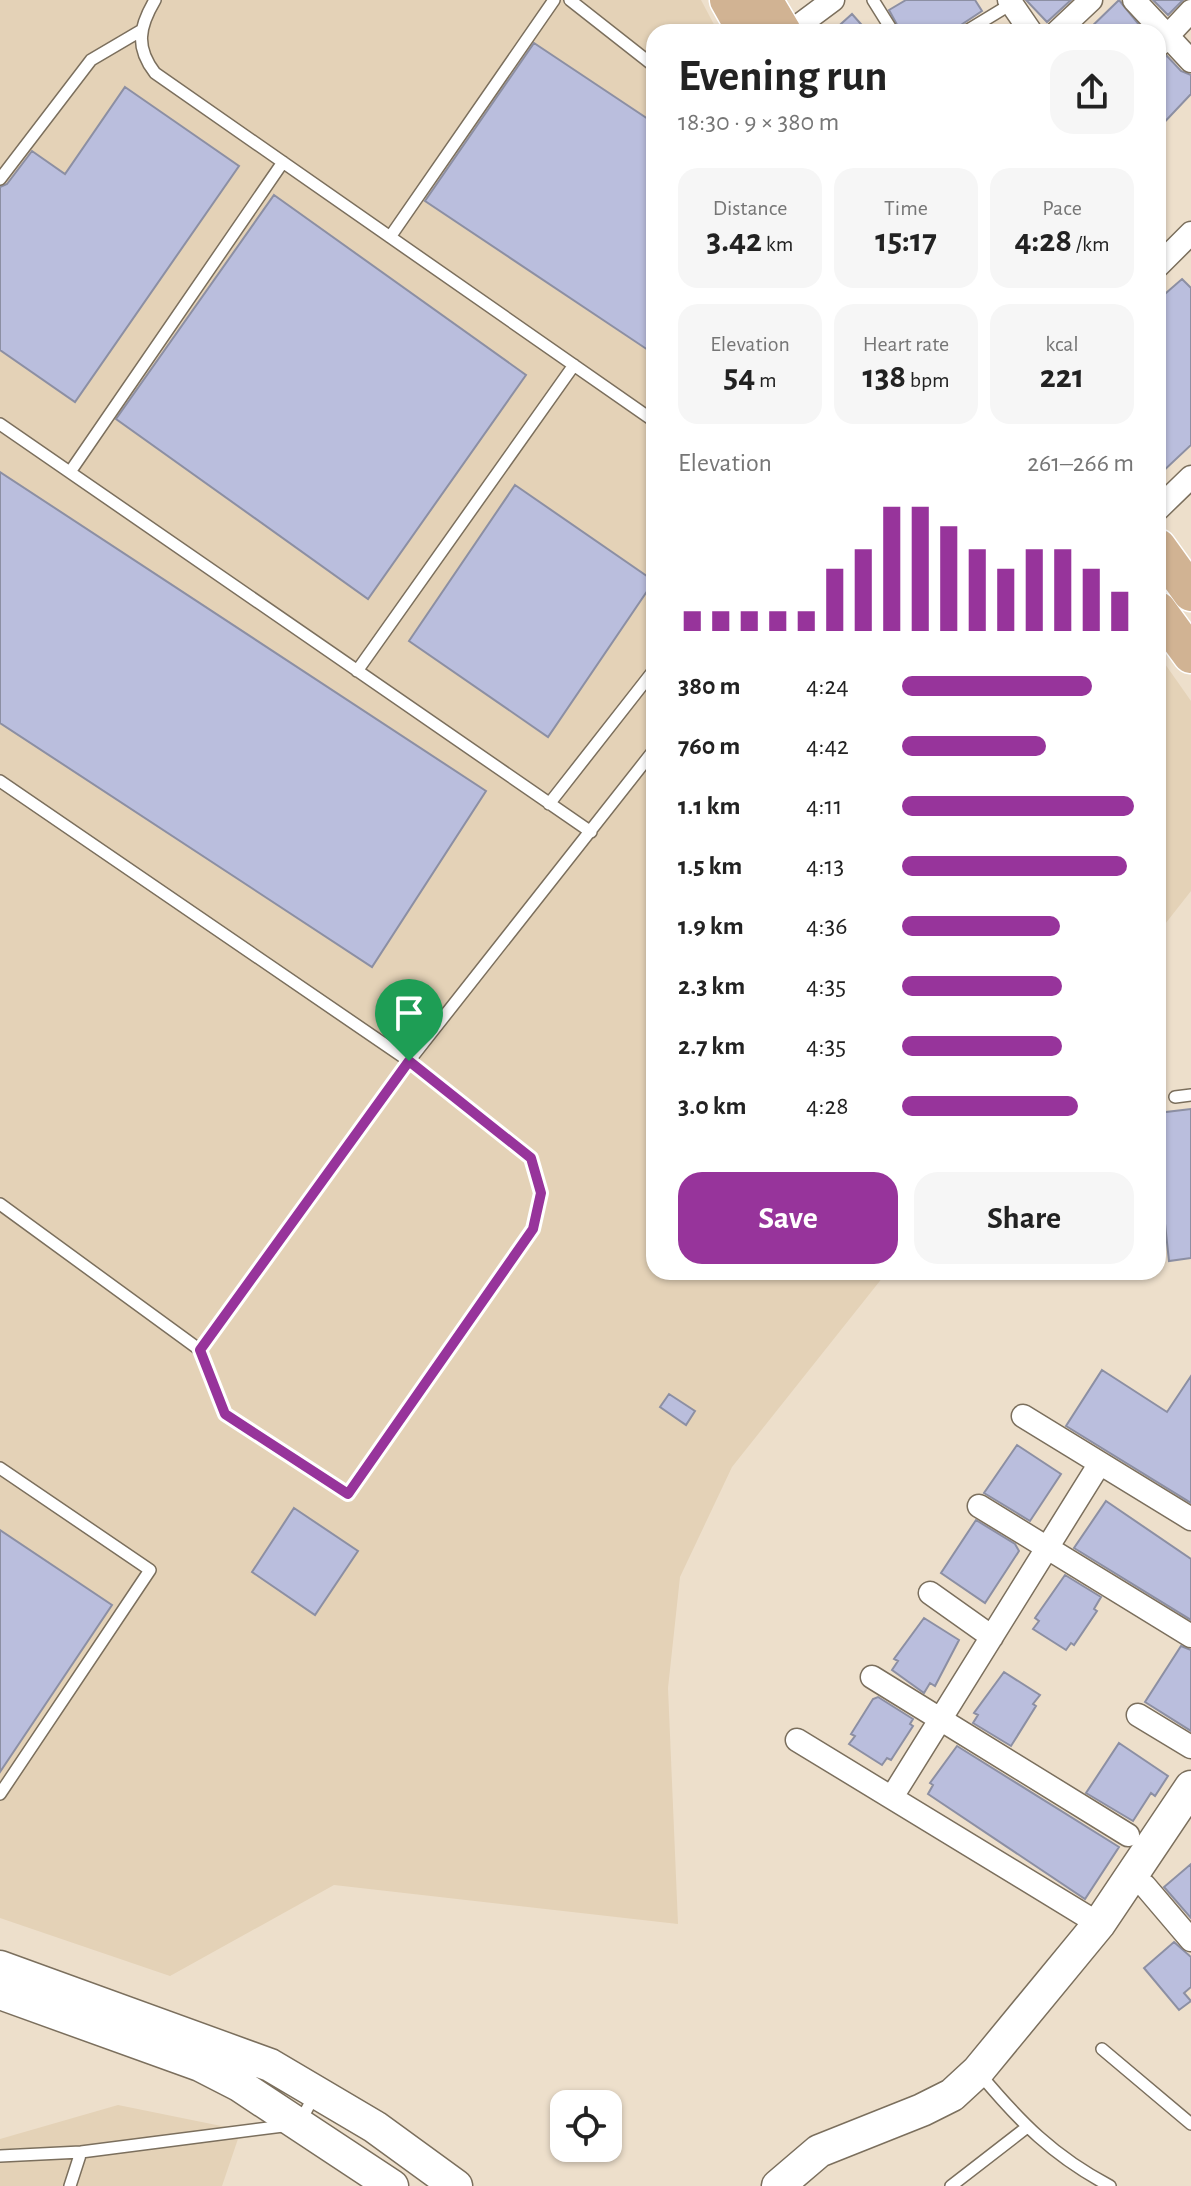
<!DOCTYPE html>
<meta charset="utf-8">
<style>
:root{--surface:#fff;--page:#f6f6f6;--text:#222;--muted:#767676;--accent:#97349b}
body{margin:0;font-family:"Alegreya Sans",sans-serif;background:var(--page);color:var(--text);height:100vh;display:flex;flex-direction:column;font-size:30px;white-space:nowrap}
*{box-sizing:border-box;margin:0}
p{font-size:26px;color:var(--muted)}
.icon{flex:none;width:44px;height:44px;fill:none;stroke:currentColor;stroke-width:2;stroke-linecap:round;stroke-linejoin:round}
.map{position:relative;flex:1;overflow:hidden}
.panel{position:absolute;left:646px;top:24px;width:520px;height:1256px;display:flex;flex-direction:column;background:var(--surface);border-radius:24px;box-shadow:0 2px 6px #0004}
.panel>*{flex:none}
.tools{position:absolute;left:550px;top:2090px;display:grid;gap:16px}
.tools a{display:grid;place-items:center;width:72px;height:72px;border-radius:16px;background:var(--surface);box-shadow:0 2px 6px #0004;font-size:40px}
.pin{position:absolute;display:grid;place-items:center;width:68px;height:68px;color:#fff;margin:-82px -34px;border-radius:50% 50% 50% 0;rotate:-45deg;box-shadow:0 0 8px #0007}
.pin .icon{rotate:45deg}
.round{display:grid;place-items:center;flex:none;width:84px;height:84px;border-radius:24px;background:var(--page)}
.head{display:flex;align-items:center;justify-content:space-between;height:136px;padding:0 32px}
h1{font-size:44px;font-weight:700;line-height:60px}
.figures{display:grid;grid-template-columns:repeat(3,1fr);gap:12px;height:136px;padding:8px 32px}
.figures div{display:grid;align-content:center;border-radius:20px;background:var(--page);text-align:center}
.figures b{font-size:34px;font-weight:700}
.figures small{font-size:22px;font-weight:400}
.figures p{font-size:22px}
.chart{height:224px;padding:16px 32px}
.chart p{display:flex;justify-content:space-between}
.chart svg{width:100%;height:144px;margin-top:8px;stroke:var(--accent);stroke-width:6}
.action{display:flex;gap:16px;margin-top:auto;padding:16px 32px}
.action a{flex:1;height:92px;border-radius:24px;background:var(--accent);color:#fff;font-size:32px;font-weight:700;line-height:92px;text-align:center}
.action a+a{background:var(--page);color:var(--text)}
ul{padding:0 32px;list-style:none;font-size:26px}
li{display:grid;grid-template-columns:128px 96px 1fr;align-items:center;height:60px}
li i{height:20px;border-radius:10px;background:var(--accent)}
.map>svg:first-child{display:block}
</style>
<div class="map">
<svg width="1191" height="2186" viewBox="0 0 1191 2186">
<rect width="100%" height="100%" fill="#eddfcb"/>
<path fill="#e4d2b7" d="M0,0H701L718,32H654V1272H887L732,1467L680,1577L668,1688L678,1924L334,1885L170,1976L0,1918Z
M1158,654L1191,701V891L1158,933Z
M118,2105L241,2130L222,2186H0V2139Z"/>
<path fill="#babedd" stroke="#8c8fa3" stroke-width="2" d="M906,0H975L982,11L961,25L957,32H901L889,10Z
M1026,0H1071L1047,22Z
M1119,0L1145,32H1086Z
M1153,0H1183L1168,15Z
M852,14L868,32H832Z
M534,43L654,123V354L425,201Z
M1167,56L1181,71L1191,75V94L1158,129V59Z
M125,87L239,166L75,402L0,350V187L7,184L32,151L65,174Z
M274,195L526,375L368,599L116,419Z
M1182,279L1191,288V445L1158,476V300Z
M0,472L486,791L372,967L0,723Z
M515,485L654,581L548,737L409,641Z
M1191,1109V1258L1169,1261L1161,1186H1165L1158,1113Z
M1102,1370L1167,1412L1191,1376V1503L1066,1426Z
M669,1394L695,1411L686,1425L660,1407Z
M1017,1445L1061,1474L1030,1521L984,1493Z
M1106,1501L1191,1559V1620L1074,1548Z
M294,1508L358,1551L315,1615L252,1572Z
M976,1520L1015,1544L1019,1551L985,1603L941,1573Z
M0,1530L112,1605L0,1772Z
M1065,1575L1101,1597L1094,1609L1097,1611L1074,1645L1071,1643L1066,1650L1033,1629L1039,1621L1035,1618Z
M924,1618L959,1640L935,1686L930,1683L924,1693L892,1670L898,1661L894,1659Z
M1181,1646L1191,1650V1731L1145,1702Z
M1004,1672L1040,1695L1033,1704L1036,1706L1011,1746L973,1723L978,1715L974,1713Z
M878,1697L913,1719L910,1724L913,1726L891,1760L887,1758L882,1765L849,1744L855,1736L851,1734L873,1699Z
M1119,1743L1168,1776L1155,1796L1151,1793L1133,1821L1086,1793Z
M957,1746L1119,1847L1085,1899L928,1794L933,1785L930,1783Z
M1191,1864V1918L1164,1887Z
M1174,1942L1191,1957V1987L1184,1993L1191,2001L1179,2010L1144,1968Z"/>
<g fill="none" stroke-linecap="round" stroke-linejoin="round">
<defs>
<path id="lane" d="M155,0C139,27 135,47 155,73L654,421
M570,0L654,66
M873,0L893,32
M965,32L1011,4
M0,179L91,60L142,30
M390,237L554,0
M0,424L591,832
M70,472L283,162
M357,671L574,365
M0,781L409,1061L531,1158L541,1193L533,1229L348,1494L225,1414L200,1350L0,1204
M549,804L654,670
M1175,1097L1191,1095
M200,1350L409,1061L654,750
M0,1468L150,1570L0,1794
M1102,2049L1191,2124
M979,2073C1020,2122 1053,2156 1110,2186
M0,2156L81,2152L299,2124L315,2094
M70,2186L81,2152
M951,2186L1026,2128"/>
<path id="street" d="M1009,0L1031,32
M1134,0L1191,61
M790,32L833,0
M1057,32L1091,0
M1159,45L1191,11
M1158,266L1191,233
M1158,509L1191,477
M1023,1416L1191,1519
M979,1506L1191,1636
M930,1593L992,1637
M872,1677L1128,1835
M1138,1715L1191,1747
M797,1740L1099,1924
M892,1797L1100,1463
M1145,1886L1191,1940"/>
<path id="secondary" d="M0,1967L270,2065L375,2127L456,2186
M0,1993L200,2065L239,2085L392,2186
M778,2186L819,2151L922,2110L952,2095L978,2071L1099,1924L1191,1787"/>
<path id="primary" d="M728,0L746,32
M764,0L783,32
M1158,547L1191,593
M1158,610L1191,655"/>
</defs>
<use href="#lane" stroke="#7b6f5d" stroke-width="14"/>
<use href="#street" stroke="#7b6f5d" stroke-width="25"/>
<use href="#secondary" stroke="#7b6f5d" stroke-width="35"/>
<use href="#primary" stroke="#fff" stroke-width="39"/>
<use href="#lane" stroke="#fff" stroke-width="11"/>
<use href="#street" stroke="#fff" stroke-width="22"/>
<use href="#secondary" stroke="#fff" stroke-width="32"/>
<use href="#primary" stroke="#d1b393" stroke-width="36"/>
</g>
<g fill="none" stroke-linecap="round" stroke-linejoin="round">
<defs>
<path id="route" d="M409,1061L531,1158L541,1193L533,1229L348,1494L225,1414L200,1350Z"/>
</defs>
<use href="#route" stroke="#fff" stroke-width="16"/>
<use href="#route" stroke="#97349b" stroke-width="10"/>
</g>
</svg>
<div class="tools">
<a><svg class="icon" aria-label="locate" viewBox="0 0 24 24"><circle cx="12" cy="12" r="6"/><path d="M12 2v4M12 18v4M2 12h4M18 12h4"/></svg></a>
</div>
<div class="pin" style="left:409px;top:1061px;background:#1e9e55"><svg class="icon" aria-label="arrive" viewBox="0 0 24 24"><path d="M6 21V4h12l-3 4 3 4H6"/></svg></div>
<section class="panel">
<div class="head"><div><h1>Evening run</h1><p>18:30 · 9 × 380 m</p></div><a class="round"><svg class="icon" aria-label="share" viewBox="0 0 24 24"><path d="M12 15V3M7 8l5-5 5 5M5 13v7h14v-7"/></svg></a></div>
<div class="figures">
<div><p>Distance</p><b>3.42<small> km</small></b></div>
<div><p>Time</p><b>15:17</b></div>
<div><p>Pace</p><b>4:28<small> /km</small></b></div>
</div>
<div class="figures">
<div><p>Elevation</p><b>54<small> m</small></b></div>
<div><p>Heart rate</p><b>138<small> bpm</small></b></div>
<div><p>kcal</p><b>221</b></div>
</div>
<div class="chart"><p><span>Elevation</span>261–266 m</p>
<svg viewBox="0 0 160 44" preserveAspectRatio="none"><path d="M5 44V38M15 44V38M25 44V38M35 44V38M45 44V38M55 44V25M65 44V19M75 44V6M85 44V6M95 44V12M105 44V19M115 44V25M125 44V19M135 44V19M145 44V25M155 44V32"/></svg>
</div>
<ul>
<li><b>380 m</b>4:24<i style="width:82%"></i></li>
<li><b>760 m</b>4:42<i style="width:62%"></i></li>
<li><b>1.1 km</b>4:11<i style="width:100%"></i></li>
<li><b>1.5 km</b>4:13<i style="width:97%"></i></li>
<li><b>1.9 km</b>4:36<i style="width:68%"></i></li>
<li><b>2.3 km</b>4:35<i style="width:69%"></i></li>
<li><b>2.7 km</b>4:35<i style="width:69%"></i></li>
<li><b>3.0 km</b>4:28<i style="width:76%"></i></li>
</ul>
<div class="action"><a>Save</a><a>Share</a></div>
</section>
</div>
